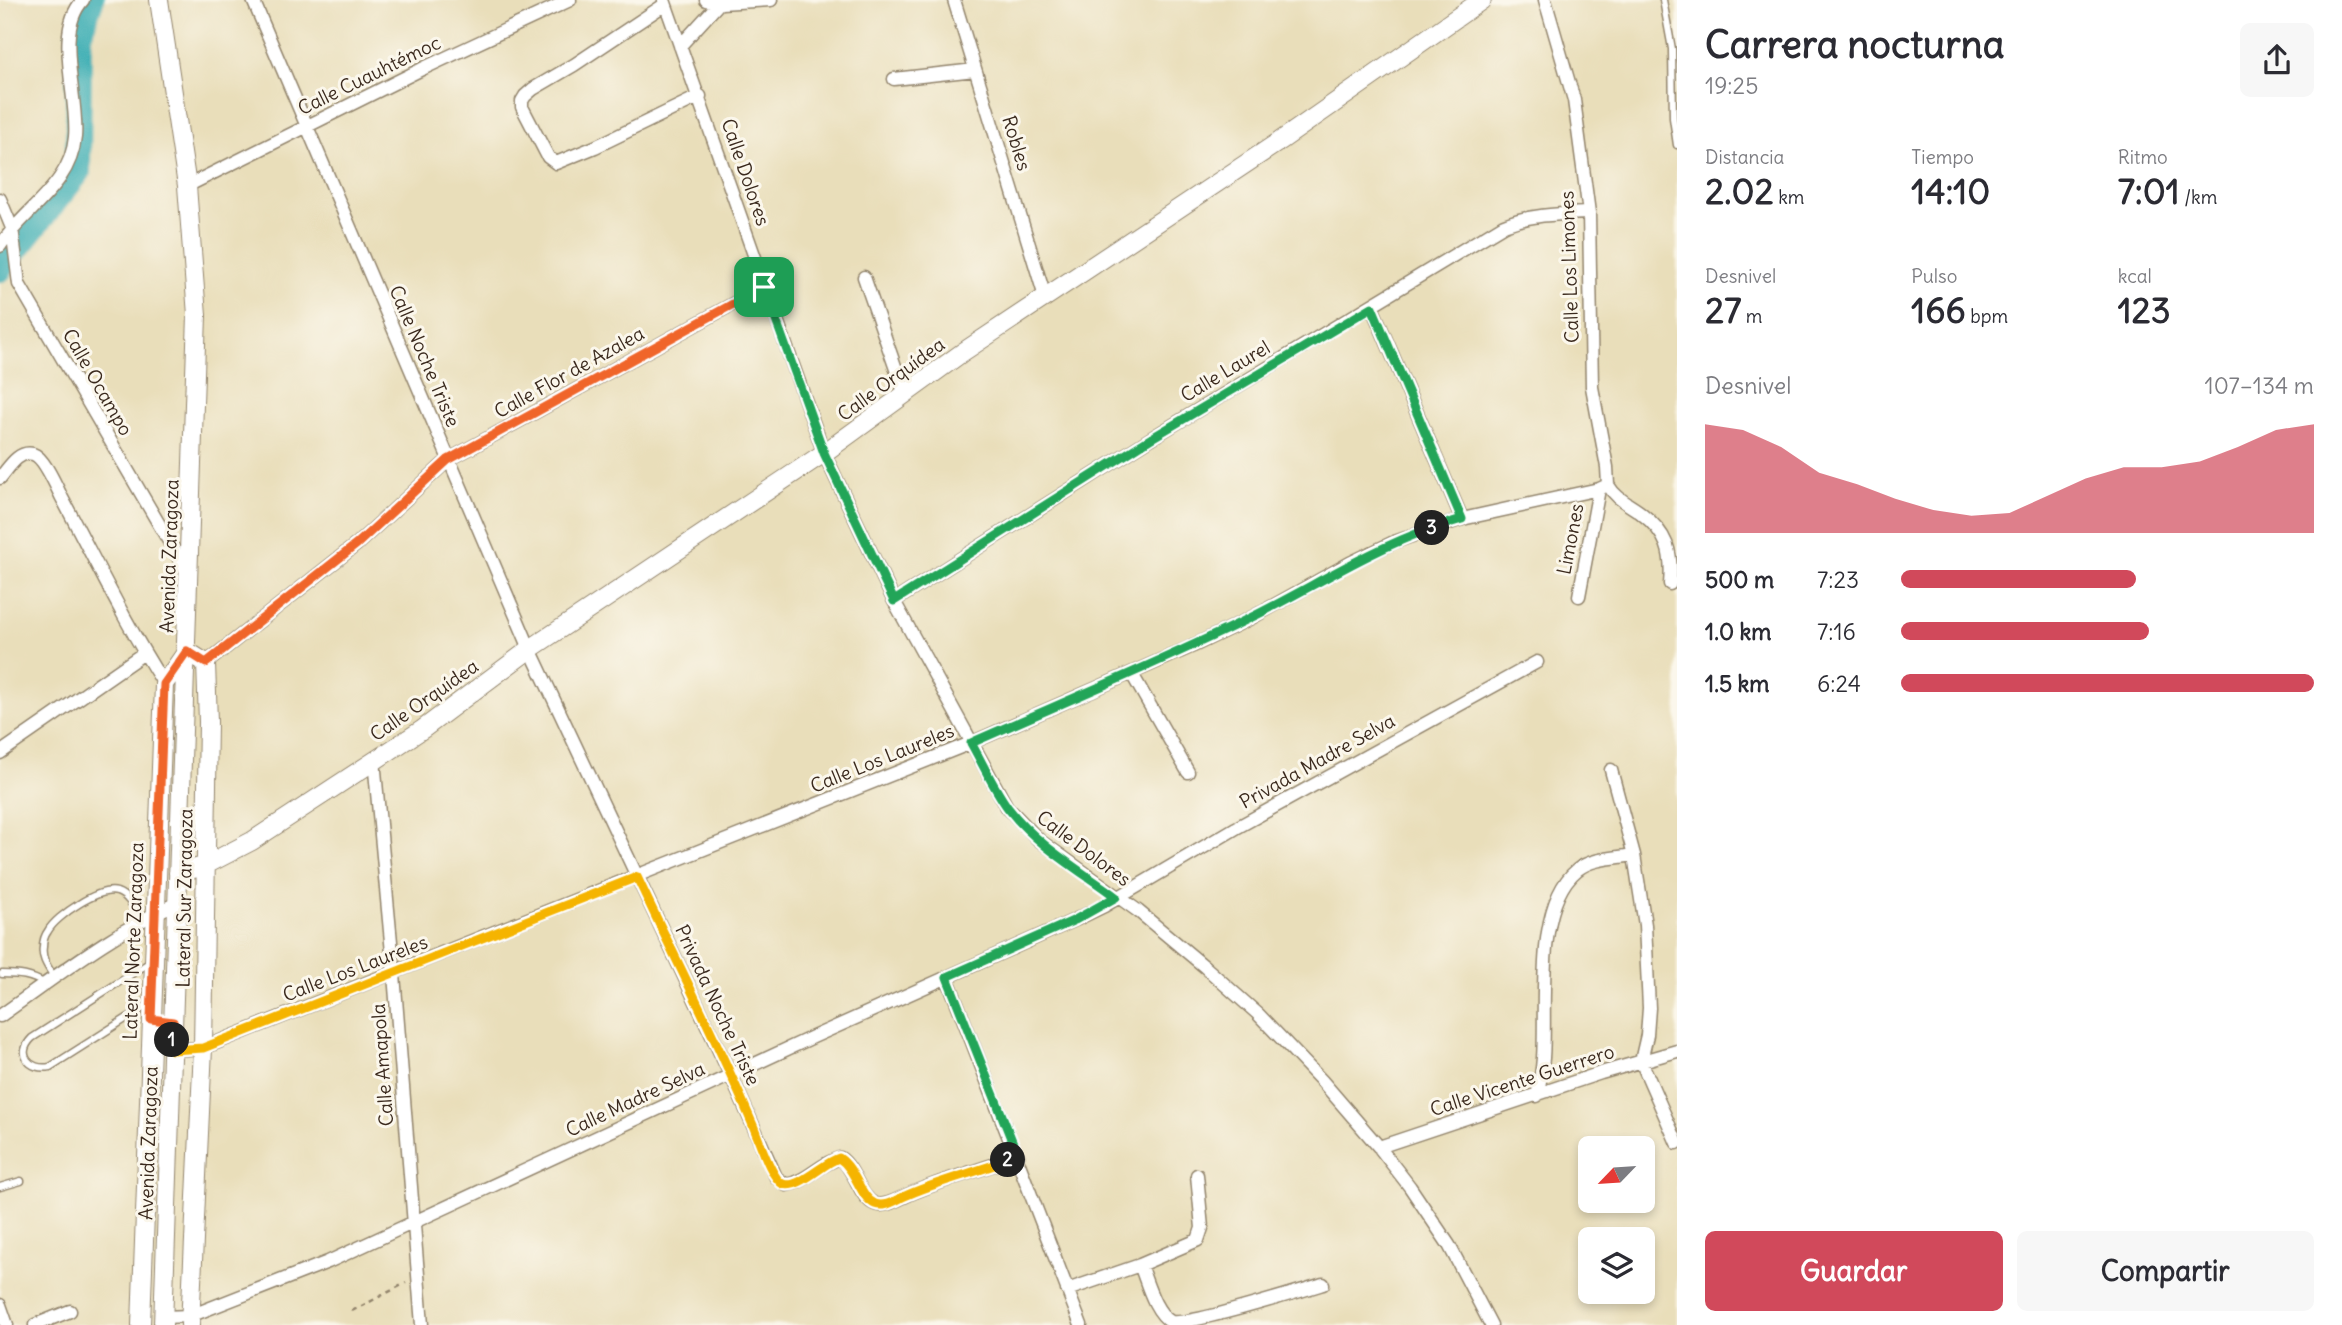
<!DOCTYPE html>
<html lang="es">
<meta charset="utf-8">
<style>
:root{--surface:#fff;--page:#f7f7f7;--text:#2b2b33;--muted:#7c7c81;--accent:#d1495b}
body{margin:0;font-family:Delius,sans-serif;background:var(--page);color:var(--text);height:100vh;display:flex;flex-direction:column;font-size:26px;white-space:nowrap}
*{box-sizing:border-box;margin:0}
p{font-size:23px;color:var(--muted)}
.icon{flex:none;width:38px;height:38px;fill:none;stroke:currentColor;stroke-width:2;stroke-linecap:round;stroke-linejoin:round}
.map{position:relative;flex:1;overflow:hidden}
.panel{display:flex;flex-direction:column;background:var(--surface);width:665px}
.panel>*{flex:none}
.needle{width:46px;rotate:245deg}
.controls{position:absolute;left:1578px;top:1136px;display:grid;gap:14px}
.controls a{display:grid;place-items:center;width:77px;height:77px;border-radius:10px;background:var(--surface);box-shadow:0 4px 10px #0003;font-size:35px}
.pin{position:absolute;display:grid;place-items:center;width:60px;height:60px;color:#fff;margin:-30px;border-radius:14px;box-shadow:0 4px 10px #0006}
.km{position:absolute;width:35px;height:35px;margin:-18px;border-radius:50%;background:#222;color:#fff;font-size:19px;line-height:35px;text-align:center}
.round{display:grid;place-items:center;flex:none;width:74px;height:74px;border-radius:10px;background:var(--page)}
.summary{display:flex;align-items:center;justify-content:space-between;height:119px;padding:0 28px}
h1{font-size:38px;font-weight:800;line-height:52px}
.metrics{display:grid;grid-template-columns:repeat(3,1fr);gap:10px;height:119px;padding:7px 28px}
.metrics div{display:grid;align-content:center}
.metrics b{font-size:35px;font-weight:800}
.metrics small{font-size:19px;font-weight:400}
.metrics p{font-size:19px}
.chart{height:196px;padding:14px 28px}
.chart p{display:flex;justify-content:space-between}
.chart svg{width:100%;height:126px;margin-top:7px;fill:var(--accent);opacity:.7}
.cta{display:flex;gap:14px;margin-top:auto;padding:14px 28px}
.cta a{flex:1;height:80px;border-radius:10px;background:var(--accent);color:#fff;font-size:28px;font-weight:800;line-height:80px;text-align:center}
.cta a+a{background:var(--page);color:var(--text)}
ul{padding:0 28px;list-style:none;font-size:23px}
li{display:grid;grid-template-columns:112px 84px 1fr;align-items:center;height:52px}
li i{height:18px;border-radius:9px;background:var(--accent)}
main{display:flex;flex:1;min-height:0}
.map>svg:first-child{display:block}
</style>
<main>
<div class="map">
<svg width="1677" height="1325" viewBox="0 0 1677 1325">
<rect width="100%" height="100%" fill="#fbf7ec"/>
<filter id="ink" filterUnits="userSpaceOnUse"><feTurbulence type="fractalNoise" baseFrequency=".0143" numOctaves="2"/><feDisplacementMap in="SourceGraphic" scale="14" xChannelSelector="R" yChannelSelector="G"/><feConvolveMatrix kernelMatrix="1 2 1 2 8 2 1 2 1" color-interpolation-filters="sRGB"/></filter>
<filter id="wash" filterUnits="userSpaceOnUse"><feTurbulence type="fractalNoise" baseFrequency=".00686" numOctaves="4" result="noise"/><feDisplacementMap in="SourceGraphic" scale="28" xChannelSelector="R" yChannelSelector="G"/><feGaussianBlur stdDeviation="1.57" result="paint"/><feColorMatrix in="noise" values="0 0 0 0 0 0 0 0 0 0 0 0 0 0 0 0 0 1.4 0 .05"/><feComposite in="paint" operator="in"/></filter>
<g filter="url(#wash)">
<rect width="100%" height="100%" fill="#e9deba"/>
<g fill="none" stroke-linecap="round" stroke-linejoin="round">
<path stroke="#3badb3" stroke-width="26" d="M0,269L78,172L79,35L91,0"/>
</g>
</g>
<g filter="url(#ink)">
<g fill="none" stroke-linecap="round" stroke-linejoin="round">
<defs>
<path id="lane" d="M1663,0L1672,49L1673,118L1677,145
M2,974C19,974 31,975 45,984
M54,977C48,967 41,958 43,947C43,942 45,935 48,931C56,916 99,887 117,892C129,896 135,910 141,920
M149,1004L50,1067C29,1071 16,1054 32,1038L152,961
M0,1187L21,1181"/>
<path id="street" d="M253,0L530,649L731,1076L776,1177L786,1185C807,1182 820,1163 840,1158C856,1169 859,1198 875,1204C885,1208 900,1198 910,1194C944,1179 982,1170 1018,1156
M664,0L824,453L894,601L1007,807L1039,840L1138,911L1205,967L1258,1014L1322,1081L1379,1147L1410,1187L1449,1245L1491,1325
M706,0L721,3L771,0
M954,0L1045,297
M664,5L574,65L533,89L525,96L522,101V107L548,157L556,163L595,147L700,96
M680,46L722,0
M894,79L975,70
M187,186L422,69L570,0
M0,199L12,228L19,284L188,574
M0,246C24,209 71,186 75,137C79,98 53,32 83,0
M864,277L905,395
M1372,307L1462,519
M0,478C8,469 18,450 33,454C44,457 57,488 62,498C95,560 126,625 164,684
M1608,485C1617,500 1628,503 1641,513C1667,533 1673,552 1670,584
M1579,596L1599,489
M894,601L1150,439L1504,225C1532,214 1560,214 1589,213
M206,663L357,544L448,460L764,287
M1132,674L1188,772
M0,753L144,653
M374,760L394,974L422,1325
M1611,770L1634,855L1645,925L1649,1008L1647,1035L1641,1061L1677,1143
M947,977L1081,1325
M0,1016C57,976 114,931 177,903
M172,1050L203,1048L971,743L1193,646L1253,617L1350,563L1394,542L1462,519L1599,489L1608,485L1607,467L1592,387L1589,213L1574,100L1545,0
M1537,1096C1540,1083 1542,1071 1543,1058C1547,1008 1533,906 1577,870C1591,858 1616,858 1634,855
M1379,1147L1601,1073L1677,1051
M1140,1265C1147,1282 1154,1312 1171,1322C1191,1325 1297,1292 1323,1284
M1067,1290L1140,1265L1198,1240L1202,1228L1197,1175
M0,1305L7,1325
M163,1317L190,1316L328,1262L813,1037L1075,920L1104,906L1236,828L1537,662
M35,1325L70,1311"/>
<path id="secondary" d="M159,0L187,186L197,315L163,1325
M178,873L204,866L252,841L423,729L530,649L824,453L963,352L1280,141L1482,0
M141,1325L164,684L187,651L206,663L208,722L203,1048L190,1325"/>
</defs>
<use href="#lane" stroke="#92846c" stroke-width="9"/>
<use href="#street" stroke="#92846c" stroke-width="15"/>
<use href="#secondary" stroke="#92846c" stroke-width="20"/>
<path stroke="#92846c" stroke-width="2.5" stroke-dasharray="5 5" stroke-linecap="butt" d="M352,1311L406,1283"/>
<use href="#lane" stroke="#fff" stroke-width="6"/>
<use href="#street" stroke="#fff" stroke-width="12"/>
<use href="#secondary" stroke="#fff" stroke-width="18"/>
</g>
</g>
<g fill="none" stroke-linecap="round" stroke-linejoin="round" filter="url(#ink)">
<defs>
<path id="split-1" d="M172,1040L173,1022L151,1019L164,684L187,651L206,663L357,544L448,460L764,287"/>
<path id="split-2" d="M172,1040V1050L203,1048L637,877C675,958 717,1040 752,1123C758,1136 771,1179 783,1184C799,1190 824,1162 839,1158C856,1169 860,1198 875,1204C885,1208 896,1200 905,1196C938,1181 974,1173 1008,1160"/>
<path id="split-3" d="M1008,1160L1018,1156L947,977L1075,920L1116,897C1080,870 1036,845 1008,808C994,789 983,764 971,743C1064,702 1159,663 1250,618C1311,588 1367,551 1432,528"/>
<path id="split-4" d="M764,287L824,453L894,601L1150,439L1372,307L1462,519L1432,528"/>
</defs>
<use href="#split-1" stroke="#fff" stroke-width="14"/>
<use href="#split-2" stroke="#fff" stroke-width="14"/>
<use href="#split-3" stroke="#fff" stroke-width="14"/>
<use href="#split-4" stroke="#fff" stroke-width="14"/>
<use href="#split-1" stroke="#f0652b" stroke-width="9"/>
<use href="#split-2" stroke="#f5b400" stroke-width="9"/>
<use href="#split-3" stroke="#22a559" stroke-width="9"/>
<use href="#split-4" stroke="#22a559" stroke-width="9"/>
</g>
<g text-anchor="middle" dominant-baseline="central" stroke-width="6" stroke-linejoin="round" paint-order="stroke">
<g font-size="19" fill="#3b2a1e" stroke="#fbf7ec">
<text transform="translate(369 75) rotate(-26)">Calle Cuauhtémoc</text>
<text transform="translate(1017 143) rotate(73)">Robles</text>
<text transform="translate(746 172) rotate(71)">Calle Dolores</text>
<text transform="translate(1569 267) rotate(-92)">Calle Los Limones</text>
<text transform="translate(425 356) rotate(67)">Calle Noche Triste</text>
<text transform="translate(1225 371) rotate(-31)">Calle Laurel</text>
<text transform="translate(569 372) rotate(-29)">Calle Flor de Azalea</text>
<text transform="translate(891 379) rotate(-36)">Calle Orquídea</text>
<text transform="translate(98 382) rotate(60)">Calle Ocampo</text>
<text transform="translate(1570 539) rotate(-79)">Limones</text>
<text transform="translate(169 556) rotate(-88)">Avenida Zaragoza</text>
<text transform="translate(424 700) rotate(-35)">Calle Orquídea</text>
<text transform="translate(882 758) rotate(-22)">Calle Los Laureles</text>
<text transform="translate(1317 761) rotate(-29)">Privada Madre Selva</text>
<text transform="translate(1084 848) rotate(37)">Calle Dolores</text>
<text transform="translate(184 898) rotate(-89)">Lateral Sur Zaragoza</text>
<text transform="translate(133 941) rotate(-88)">Lateral Norte Zaragoza</text>
<text transform="translate(355 968) rotate(-21)">Calle Los Laureles</text>
<text transform="translate(718 1005) rotate(65)">Privada Noche Triste</text>
<text transform="translate(382 1065) rotate(-94)">Calle Amapola</text>
<text transform="translate(1522 1080) rotate(-18)">Calle Vicente Guerrero</text>
<text transform="translate(635 1099) rotate(-25)">Calle Madre Selva</text>
<text transform="translate(148 1143) rotate(-88)">Avenida Zaragoza</text>
</g>
</g>
</svg>
<div class="controls">
<a><svg class="needle" viewBox="-14 -14 28 28"><path d="M0-13l5 13h-10z" fill="#e53935"/><path d="M0 13l5-13h-10z" fill="#7c7c81"/></svg></a>
<a><svg class="icon" aria-label="layers" viewBox="0 0 24 24"><path d="M12 4l9 5-9 5-9-5zM3 14l9 5 9-5"/></svg></a>
</div>
<div class="pin" style="left:764px;top:287px;background:#1e9e55"><svg class="icon" aria-label="arrive" viewBox="0 0 24 24"><path d="M6 21V4h12l-3 4 3 4H6"/></svg></div>
<b class="km" style="left:172px;top:1040px">1</b>
<b class="km" style="left:1008px;top:1160px">2</b>
<b class="km" style="left:1432px;top:528px">3</b>
</div>
<section class="panel">
<div class="summary"><div><h1>Carrera nocturna</h1><p>19:25</p></div><a class="round"><svg class="icon" aria-label="share" viewBox="0 0 24 24"><path d="M12 15V3M7 8l5-5 5 5M5 13v7h14v-7"/></svg></a></div>
<div class="metrics">
<div><p>Distancia</p><b>2.02<small> km</small></b></div>
<div><p>Tiempo</p><b>14:10</b></div>
<div><p>Ritmo</p><b>7:01<small> /km</small></b></div>
</div>
<div class="metrics">
<div><p>Desnivel</p><b>27<small> m</small></b></div>
<div><p>Pulso</p><b>166<small> bpm</small></b></div>
<div><p>kcal</p><b>123</b></div>
</div>
<div class="chart"><p><span>Desnivel</span>107–134 m</p>
<svg viewBox="0 0 160 44" preserveAspectRatio="none"><path d="M0 44V6L10 8L20 14L30 23L40 27L50 32L60 36L70 38L80 37L90 31L100 25L110 21L120 21L130 19L140 14L150 8L160 6V44z"/></svg>
</div>
<ul>
<li><b>500 m</b>7:23<i style="width:57%"></i></li>
<li><b>1.0 km</b>7:16<i style="width:60%"></i></li>
<li><b>1.5 km</b>6:24<i style="width:100%"></i></li>
</ul>
<div class="cta"><a>Guardar</a><a>Compartir</a></div>
</section>
</main>
